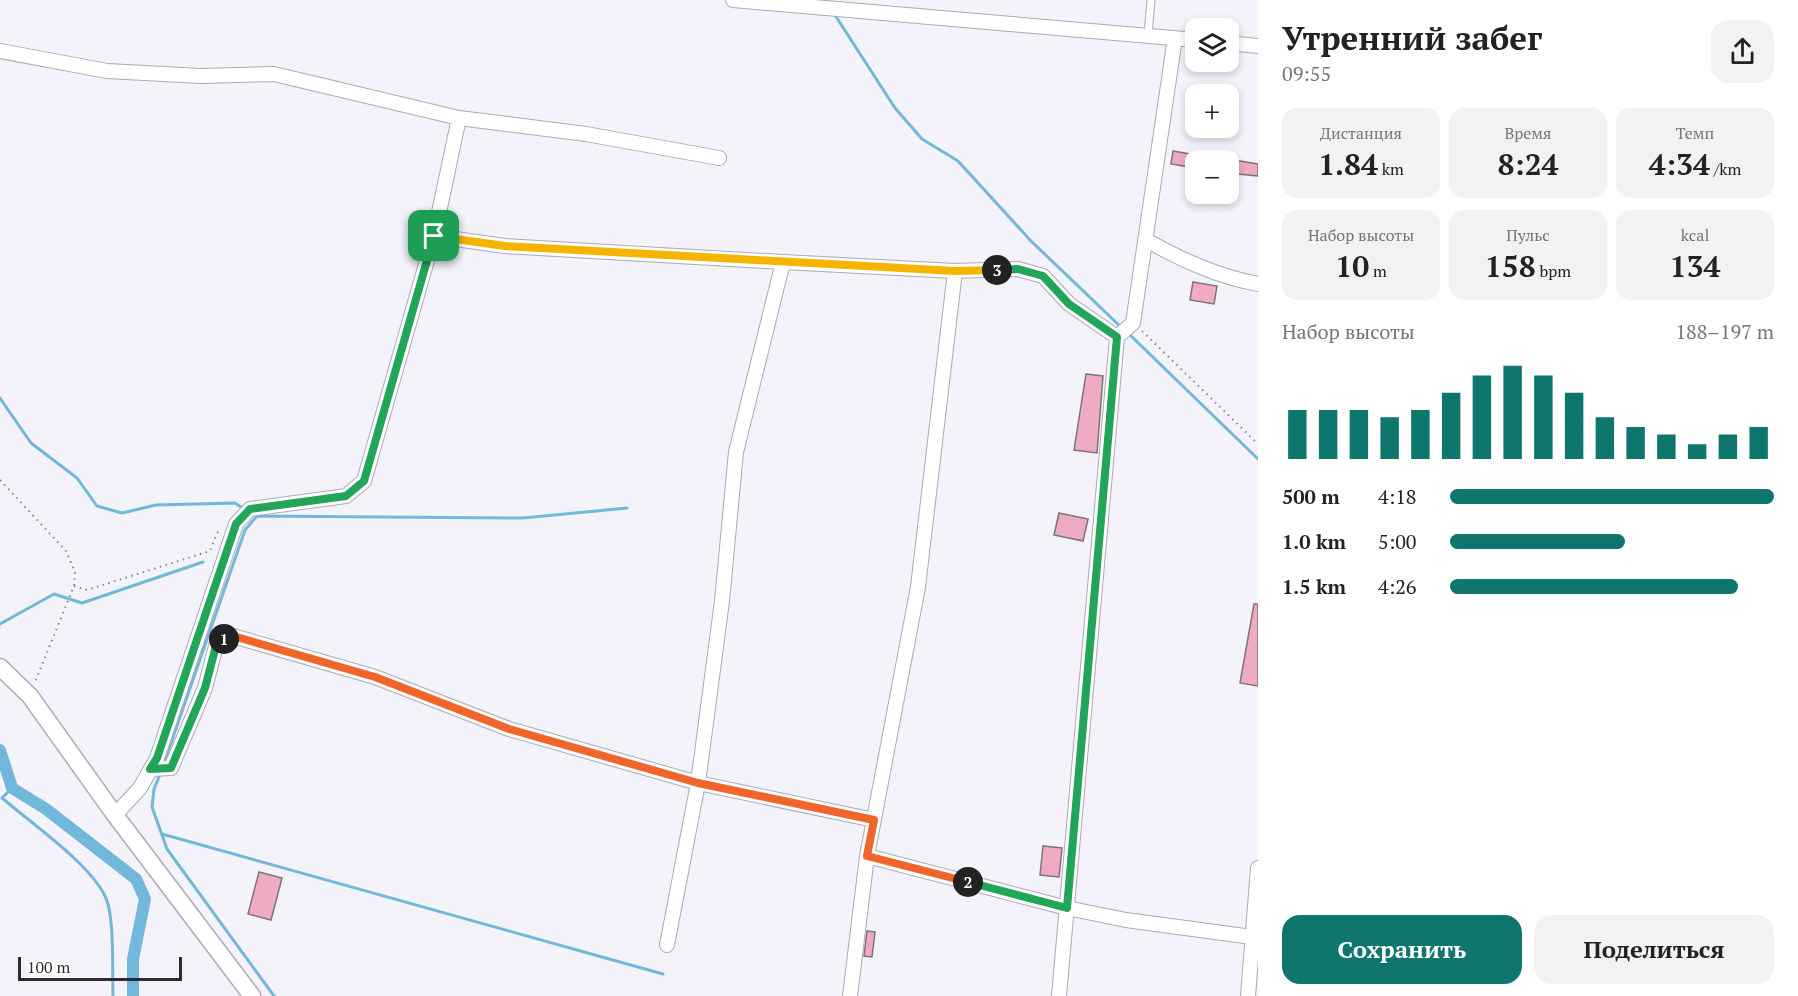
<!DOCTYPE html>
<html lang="ru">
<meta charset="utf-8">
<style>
:root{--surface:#fff;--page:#f2f2f2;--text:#222;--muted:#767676;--accent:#0f766e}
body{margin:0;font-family:"PT Serif",serif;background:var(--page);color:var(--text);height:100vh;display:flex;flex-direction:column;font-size:22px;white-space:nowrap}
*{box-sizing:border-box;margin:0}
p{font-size:20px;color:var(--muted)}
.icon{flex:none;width:33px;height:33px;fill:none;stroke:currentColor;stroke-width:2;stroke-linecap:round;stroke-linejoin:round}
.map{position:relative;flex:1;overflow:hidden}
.drawer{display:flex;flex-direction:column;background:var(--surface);width:540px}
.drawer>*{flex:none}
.fabs{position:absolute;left:1185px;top:18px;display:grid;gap:12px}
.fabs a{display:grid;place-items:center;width:54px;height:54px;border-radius:12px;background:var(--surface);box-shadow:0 3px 9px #0003;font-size:30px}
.scale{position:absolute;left:18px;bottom:15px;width:164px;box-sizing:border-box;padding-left:6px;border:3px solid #2c2c2f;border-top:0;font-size:16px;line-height:21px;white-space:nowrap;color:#2c2c2f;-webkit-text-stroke:4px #fff;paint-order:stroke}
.pin{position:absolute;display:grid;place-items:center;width:51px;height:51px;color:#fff;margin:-26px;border-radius:12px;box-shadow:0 3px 9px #0006}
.km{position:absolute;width:30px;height:30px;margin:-15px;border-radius:50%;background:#222;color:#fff;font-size:16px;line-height:30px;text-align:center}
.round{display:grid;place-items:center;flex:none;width:63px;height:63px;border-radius:18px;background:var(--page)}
.summary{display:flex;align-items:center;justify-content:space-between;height:102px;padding:0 24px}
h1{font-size:33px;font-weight:600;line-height:45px}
.metrics{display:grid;grid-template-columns:repeat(3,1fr);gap:9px;height:102px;padding:6px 24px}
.metrics div{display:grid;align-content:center;border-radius:15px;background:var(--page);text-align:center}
.metrics b{font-size:30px;font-weight:600}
.metrics small{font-size:16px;font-weight:400}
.metrics p{font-size:16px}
.chart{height:168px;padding:12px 24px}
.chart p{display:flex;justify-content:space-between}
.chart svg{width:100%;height:108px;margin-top:6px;stroke:var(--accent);stroke-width:6}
.cta{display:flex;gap:12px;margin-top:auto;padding:12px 24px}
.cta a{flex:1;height:69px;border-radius:18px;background:var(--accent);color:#fff;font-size:24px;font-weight:600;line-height:69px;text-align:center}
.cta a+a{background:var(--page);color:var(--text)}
ul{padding:0 24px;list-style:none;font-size:20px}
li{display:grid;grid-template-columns:96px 72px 1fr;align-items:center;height:45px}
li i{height:15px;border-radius:8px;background:var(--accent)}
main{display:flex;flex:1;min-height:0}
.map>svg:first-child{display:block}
</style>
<main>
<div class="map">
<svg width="1258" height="996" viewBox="0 0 1258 996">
<rect width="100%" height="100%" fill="#f4f2fa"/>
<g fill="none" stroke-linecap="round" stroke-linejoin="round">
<path stroke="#71b8da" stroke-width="3" d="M833,12L895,108L922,139L958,161L1031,241L1122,328
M1129,334L1258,459
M0,398L31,443L77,478L97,506L122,513L156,505L235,503L244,509
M252,513L257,516L523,518L627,508
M0,624L54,594L82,603L203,562
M164,763L245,530L257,516
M161,772L154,789L152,807L167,849L274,996
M12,788L2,798C31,823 89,863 105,896C115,916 112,971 113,996
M162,834L663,974"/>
<path stroke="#71b8da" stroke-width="12" d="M0,750L12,788L46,809L136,879L145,899L133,959V996"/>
</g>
<path fill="#f0abc4" stroke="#7c7477" stroke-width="1.5" d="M1173,151L1196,155V168L1171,164Z
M1228,159L1258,164V176L1228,173Z
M1193,282L1217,286L1214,304L1190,300Z
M1086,374L1103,376L1097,453L1074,450Z
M1059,513L1088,519L1083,541L1054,535Z
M1254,604H1258V686L1240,683Z
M1043,846L1062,848L1059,877L1040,875Z
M259,872L282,878L271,920L248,914Z
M867,931L875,932L872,957L864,956Z"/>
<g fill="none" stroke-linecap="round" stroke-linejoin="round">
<defs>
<path id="service" d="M1148,35L1151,0"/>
<path id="minor" d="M733,0L1196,40
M1228,43L1258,46
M0,51L107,71L201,76L274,74L459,118L586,134L719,158
M434,236L505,246L783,262L955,271L1018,269L1043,276L1069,304L1117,337
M1146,240C1182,260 1216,276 1258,284
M151,769L171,768L205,688L217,642L233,636L375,677L509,729L698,783L874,820
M115,815L140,788L157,758L236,524L250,509L346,496L364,481L434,236L459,118
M867,856L1067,908L1126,920L1252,937
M667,945L698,783L722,601L736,452L783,262
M850,996L867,856L918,587L955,271
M1059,996L1117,337L1133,323L1175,38
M1248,996L1258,868"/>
<path id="tertiary" d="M0,667L30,696L115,815L252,996"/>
</defs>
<use href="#service" stroke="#acabb2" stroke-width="9"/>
<use href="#minor" stroke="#acabb2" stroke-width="16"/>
<use href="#tertiary" stroke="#acabb2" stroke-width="19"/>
<path stroke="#89888e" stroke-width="2" stroke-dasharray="1.5 4.5" stroke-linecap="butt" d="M1142,331L1258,444
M0,480L66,551L75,572L74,586L35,682
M74,586L87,590L210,551L217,533L222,530"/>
<use href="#service" stroke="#fff" stroke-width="7"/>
<use href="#minor" stroke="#fff" stroke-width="14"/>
<use href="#tertiary" stroke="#fff" stroke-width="16"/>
</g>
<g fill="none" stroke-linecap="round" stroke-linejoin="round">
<defs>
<path id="split-1" d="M224,639L217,642L205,688L171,768L150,769L157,758L236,524L250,509L346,496L364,481L434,236"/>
<path id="split-2" d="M224,639L233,636L375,677L509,729L698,783L874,820L867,856L968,882"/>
<path id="split-3" d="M968,882L1067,908L1117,337L1069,304L1043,276L1018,269L997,270"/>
<path id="split-4" d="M434,236L505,246L955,271L997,270"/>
</defs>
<use href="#split-1" stroke="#fff" stroke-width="12"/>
<use href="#split-2" stroke="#fff" stroke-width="12"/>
<use href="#split-3" stroke="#fff" stroke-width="12"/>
<use href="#split-4" stroke="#fff" stroke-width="12"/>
<use href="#split-1" stroke="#22a559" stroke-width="8"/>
<use href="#split-2" stroke="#f0652b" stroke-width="8"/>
<use href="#split-3" stroke="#22a559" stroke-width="8"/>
<use href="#split-4" stroke="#f5b400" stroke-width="8"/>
</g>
</svg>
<div class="fabs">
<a><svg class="icon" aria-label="layers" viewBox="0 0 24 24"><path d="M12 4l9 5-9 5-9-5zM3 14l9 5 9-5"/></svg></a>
<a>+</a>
<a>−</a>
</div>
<div class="scale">100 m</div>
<div class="pin" style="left:434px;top:236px;background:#1e9e55"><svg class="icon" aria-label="arrive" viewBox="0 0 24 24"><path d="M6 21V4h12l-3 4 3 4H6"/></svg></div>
<b class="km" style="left:224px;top:639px">1</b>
<b class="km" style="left:968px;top:882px">2</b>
<b class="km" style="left:997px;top:270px">3</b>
</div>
<section class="drawer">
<div class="summary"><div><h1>Утренний забег</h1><p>09:55</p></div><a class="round"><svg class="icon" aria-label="share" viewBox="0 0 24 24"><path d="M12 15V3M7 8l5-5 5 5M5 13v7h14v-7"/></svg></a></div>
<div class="metrics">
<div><p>Дистанция</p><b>1.84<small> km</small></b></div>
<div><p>Время</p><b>8:24</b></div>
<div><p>Темп</p><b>4:34<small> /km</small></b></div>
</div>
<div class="metrics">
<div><p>Набор высоты</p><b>10<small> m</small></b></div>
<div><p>Пульс</p><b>158<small> bpm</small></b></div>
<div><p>kcal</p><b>134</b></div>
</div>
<div class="chart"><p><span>Набор высоты</span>188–197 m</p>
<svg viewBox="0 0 160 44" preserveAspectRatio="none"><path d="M5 44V24M15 44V24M25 44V24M35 44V27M45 44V24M55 44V17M65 44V10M75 44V6M85 44V10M95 44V17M105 44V27M115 44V31M125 44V34M135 44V38M145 44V34M155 44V31"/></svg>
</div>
<ul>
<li><b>500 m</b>4:18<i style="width:100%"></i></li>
<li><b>1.0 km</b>5:00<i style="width:54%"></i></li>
<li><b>1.5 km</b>4:26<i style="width:89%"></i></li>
</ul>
<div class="cta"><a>Сохранить</a><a>Поделиться</a></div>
</section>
</main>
